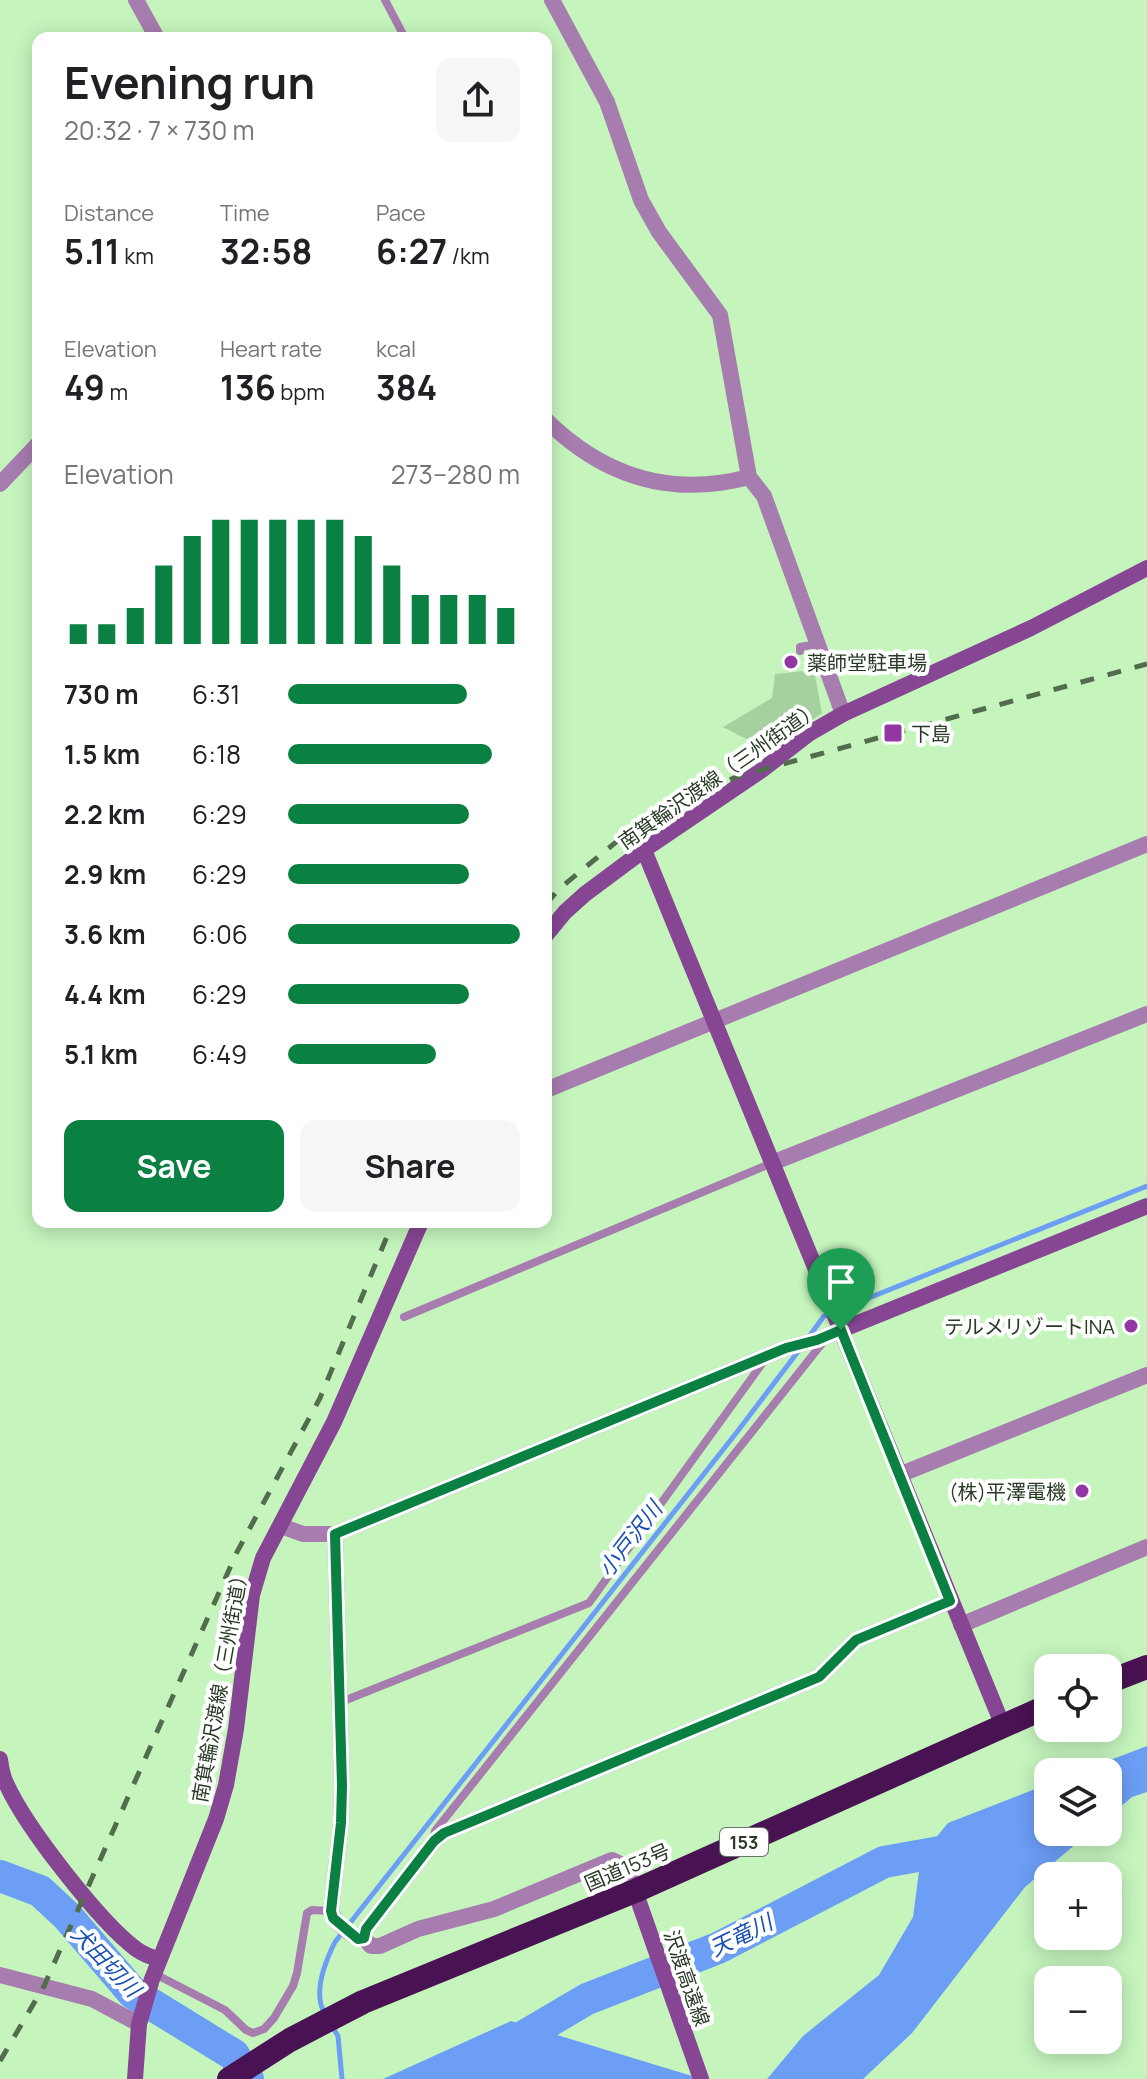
<!DOCTYPE html>
<meta charset="utf-8">
<style>
:root{--surface:#fff;--page:#f6f6f6;--text:#202124;--muted:#757577;--accent:#0b8043}
body{margin:0;font-family:Manrope,"Noto Sans JP",sans-serif;background:var(--page);color:var(--text);height:100vh;display:flex;flex-direction:column;font-size:30px;white-space:nowrap}
*{box-sizing:border-box;margin:0}
p{font-size:26px;color:var(--muted)}
.icon{flex:none;width:44px;height:44px;fill:none;stroke:currentColor;stroke-width:2;stroke-linecap:round;stroke-linejoin:round}
.map{position:relative;flex:1;overflow:hidden}
.drawer{position:absolute;left:32px;top:32px;width:520px;height:1196px;display:flex;flex-direction:column;background:var(--surface);border-radius:16px;box-shadow:0 4px 20px #0003}
.drawer>*{flex:none}
.fabs{position:absolute;left:1034px;top:1654px;display:grid;gap:16px}
.fabs a{display:grid;place-items:center;width:88px;height:88px;border-radius:16px;background:var(--surface);box-shadow:0 4px 20px #0003;font-size:40px}
.pin{position:absolute;display:grid;place-items:center;width:68px;height:68px;color:#fff;margin:-82px -34px;border-radius:50% 50% 50% 0;rotate:-45deg;box-shadow:0 0 8px #0007}
.pin .icon{rotate:45deg}
.round{display:grid;place-items:center;flex:none;width:84px;height:84px;border-radius:16px;background:var(--page)}
.overview{display:flex;align-items:center;justify-content:space-between;height:136px;padding:0 32px}
h1{font-size:44px;font-weight:700;line-height:60px}
.figures{display:grid;grid-template-columns:repeat(3,1fr);gap:12px;height:136px;padding:8px 32px}
.figures div{display:grid;align-content:center}
.figures b{font-size:34px;font-weight:700}
.figures small{font-size:22px;font-weight:400}
.figures p{font-size:22px}
.chart{height:224px;padding:16px 32px}
.chart p{display:flex;justify-content:space-between}
.chart svg{width:100%;height:144px;margin-top:8px;stroke:var(--accent);stroke-width:6}
.action{display:flex;gap:16px;margin-top:auto;padding:16px 32px}
.action a{flex:1;height:92px;border-radius:16px;background:var(--accent);color:#fff;font-size:32px;font-weight:700;line-height:92px;text-align:center}
.action a+a{background:var(--page);color:var(--text)}
ul{padding:0 32px;list-style:none;font-size:26px}
li{display:grid;grid-template-columns:128px 96px 1fr;align-items:center;height:60px}
li i{height:20px;border-radius:10px;background:var(--accent)}
.map>svg:first-child{display:block}
</style>
<div class="map">
<svg width="1147" height="2079" viewBox="0 0 1147 2079">
<rect width="100%" height="100%" fill="#c5f5bd"/>
<path fill="#a5d19e" d="M814,670L822,713C804,726 776,749 752,741C742,738 732,731 723,727L772,698L775,674Z"/>
<path fill="#6c9ef6" d="M1147,1746V1792L1132,1797L1108,1817V1772H1079Z
M1048,1784V1832H1090L1025,1887L912,2033L863,2079H767L803,2036L879,1975L913,1917L921,1856L948,1823Z
M511,2021L702,2079H383Z"/>
<g fill="none" stroke-linecap="round" stroke-linejoin="round">
<path stroke="#6c9ef6" stroke-width="5" d="M808,1338L824,1316L1147,1186
M325,2014C312,1993 325,1962 335,1942L737,1432L800,1349
M332,2026L338,2036L342,2079"/>
<path stroke="#6c9ef6" stroke-width="32" d="M0,1876L40,1891L67,1916L133,1993L234,2055L248,2079
M443,2079L480,2062L587,1999L718,1948L884,1862L940,1852L1039,1827L1048,1820"/>
<path stroke="#a77caf" stroke-width="8" d="M385,0L405,38
M800,651V647L818,644
M404,1317L772,1163
M341,1702L589,1603L764,1361
M434,1836L435,1831L824,1341
M155,1974L225,2010L246,2030L253,2033L264,2029L274,2018L293,1986L297,1973L307,1913L312,1910L330,1911"/>
<path stroke="#a77caf" stroke-width="16" d="M136,0L157,38
M552,0L607,102L641,200L659,232L720,315L749,477L764,496L843,714
M546,420C603,476 670,498 749,477
M0,484L38,444
M546,1090L1147,844
M772,1163L1147,1014
M899,1475L1147,1375
M281,1526L303,1534H335L786,1348L817,1340L841,1330
M335,1534L342,1786L341,1823L331,1911C335,1923 348,1931 358,1939L364,1938
M961,1625L1147,1547
M635,1891L626,1867L612,1860L494,1909L418,1929L380,1946H371L364,1938L366,1929L434,1841L444,1833L819,1677L856,1640L950,1601
M0,1975L92,1999L139,2024"/>
<path stroke="#864693" stroke-width="16" d="M644,850L1003,1726
M546,935L565,912L585,894L644,850L762,770L810,733L843,714L1031,628L1147,568
M841,1330L1147,1206
M0,1759C1,1767 2,1775 6,1783C25,1826 99,1921 136,1949C143,1954 150,1957 159,1959
M635,1891L701,2079
M135,2079L139,2024L152,1979L216,1819L226,1785L236,1729L252,1595L263,1558L334,1422L421,1222"/>
<path stroke="#491253" stroke-width="24" d="M1108,1682L1147,1667
M229,2079L290,2040L363,2002L635,1891L1048,1706"/>
<path stroke="#526c4d" stroke-width="5" stroke-dasharray="14 14" stroke-linecap="butt" d="M546,904L559,889L621,838L653,816L736,777L1147,664
M0,2061L44,1986L237,1552L320,1398L393,1222"/>
</g>
<g fill="none" stroke-linecap="round" stroke-linejoin="round">
<defs>
<path id="route" d="M841,1330L950,1601L856,1640L819,1677L444,1833L434,1841L366,1929L364,1938L358,1939L333,1918L331,1911L341,1823L342,1786L335,1534L786,1348L817,1340Z"/>
</defs>
<use href="#route" stroke="#fff" stroke-width="16"/>
<use href="#route" stroke="#0b8043" stroke-width="10"/>
</g>
<g fill="#9136a2" stroke="#fff" stroke-width="3">
<circle cx="791" cy="662" r="8"/>
<rect x="883" y="723" width="20" height="20" rx="4"/>
<circle cx="1131" cy="1326" r="8"/>
<circle cx="1082" cy="1491" r="8"/>
</g>
<g text-anchor="middle" dominant-baseline="central" stroke-width="8" stroke-linejoin="round" paint-order="stroke">
<rect fill="#fff" stroke="#687666" stroke-width="2" x="720" y="1828" width="48" height="28" rx="6"/>
<g font-size="18" font-weight="bold" fill="#283b25">
<text x="744" y="1842">153</text>
</g>
<g font-size="20" fill="#283b25" stroke="#fff" text-anchor="start">
<text x="807" y="662">薬師堂駐車場</text>
<text x="911" y="733">下島</text>
<text x="1115" y="1326" text-anchor="end">テルメリゾートINA</text>
<text x="1066" y="1491" text-anchor="end">(株)平澤電機</text>
</g>
<g font-size="20" fill="#283b25" stroke="#fff">
<text transform="translate(719 775) rotate(-35)">南箕輪沢渡線（三州街道）</text>
<text transform="translate(220 1684) rotate(-80)">南箕輪沢渡線（三州街道）</text>
<text transform="translate(627 1867) rotate(-23)">国道153号</text>
<text transform="translate(687 1978) rotate(71)">沢渡高遠線</text>
</g>
<g font-size="22" font-style="italic" fill="#1750b4" stroke="#fff">
<text transform="translate(630 1539) rotate(-52)">小戸沢川</text>
<text transform="translate(741 1935) rotate(-26)">天竜川</text>
<text transform="translate(106 1961) rotate(46)">犬田切川</text>
</g>
</g>
</svg>
<div class="fabs">
<a><svg class="icon" aria-label="locate" viewBox="0 0 24 24"><circle cx="12" cy="12" r="6"/><path d="M12 2v4M12 18v4M2 12h4M18 12h4"/></svg></a>
<a><svg class="icon" aria-label="layers" viewBox="0 0 24 24"><path d="M12 4l9 5-9 5-9-5zM3 14l9 5 9-5"/></svg></a>
<a>+</a>
<a>−</a>
</div>
<div class="pin" style="left:841px;top:1330px;background:#1e9e55"><svg class="icon" aria-label="arrive" viewBox="0 0 24 24"><path d="M6 21V4h12l-3 4 3 4H6"/></svg></div>
<section class="drawer">
<div class="overview"><div><h1>Evening run</h1><p>20:32 · 7 × 730 m</p></div><a class="round"><svg class="icon" aria-label="share" viewBox="0 0 24 24"><path d="M12 15V3M7 8l5-5 5 5M5 13v7h14v-7"/></svg></a></div>
<div class="figures">
<div><p>Distance</p><b>5.11<small> km</small></b></div>
<div><p>Time</p><b>32:58</b></div>
<div><p>Pace</p><b>6:27<small> /km</small></b></div>
</div>
<div class="figures">
<div><p>Elevation</p><b>49<small> m</small></b></div>
<div><p>Heart rate</p><b>136<small> bpm</small></b></div>
<div><p>kcal</p><b>384</b></div>
</div>
<div class="chart"><p><span>Elevation</span>273–280 m</p>
<svg viewBox="0 0 160 44" preserveAspectRatio="none"><path d="M5 44V38M15 44V38M25 44V33M35 44V20M45 44V11M55 44V6M65 44V6M75 44V6M85 44V6M95 44V6M105 44V11M115 44V20M125 44V29M135 44V29M145 44V29M155 44V33"/></svg>
</div>
<ul>
<li><b>730 m</b>6:31<i style="width:77%"></i></li>
<li><b>1.5 km</b>6:18<i style="width:88%"></i></li>
<li><b>2.2 km</b>6:29<i style="width:78%"></i></li>
<li><b>2.9 km</b>6:29<i style="width:78%"></i></li>
<li><b>3.6 km</b>6:06<i style="width:100%"></i></li>
<li><b>4.4 km</b>6:29<i style="width:78%"></i></li>
<li><b>5.1 km</b>6:49<i style="width:64%"></i></li>
</ul>
<div class="action"><a>Save</a><a>Share</a></div>
</section>
</div>
